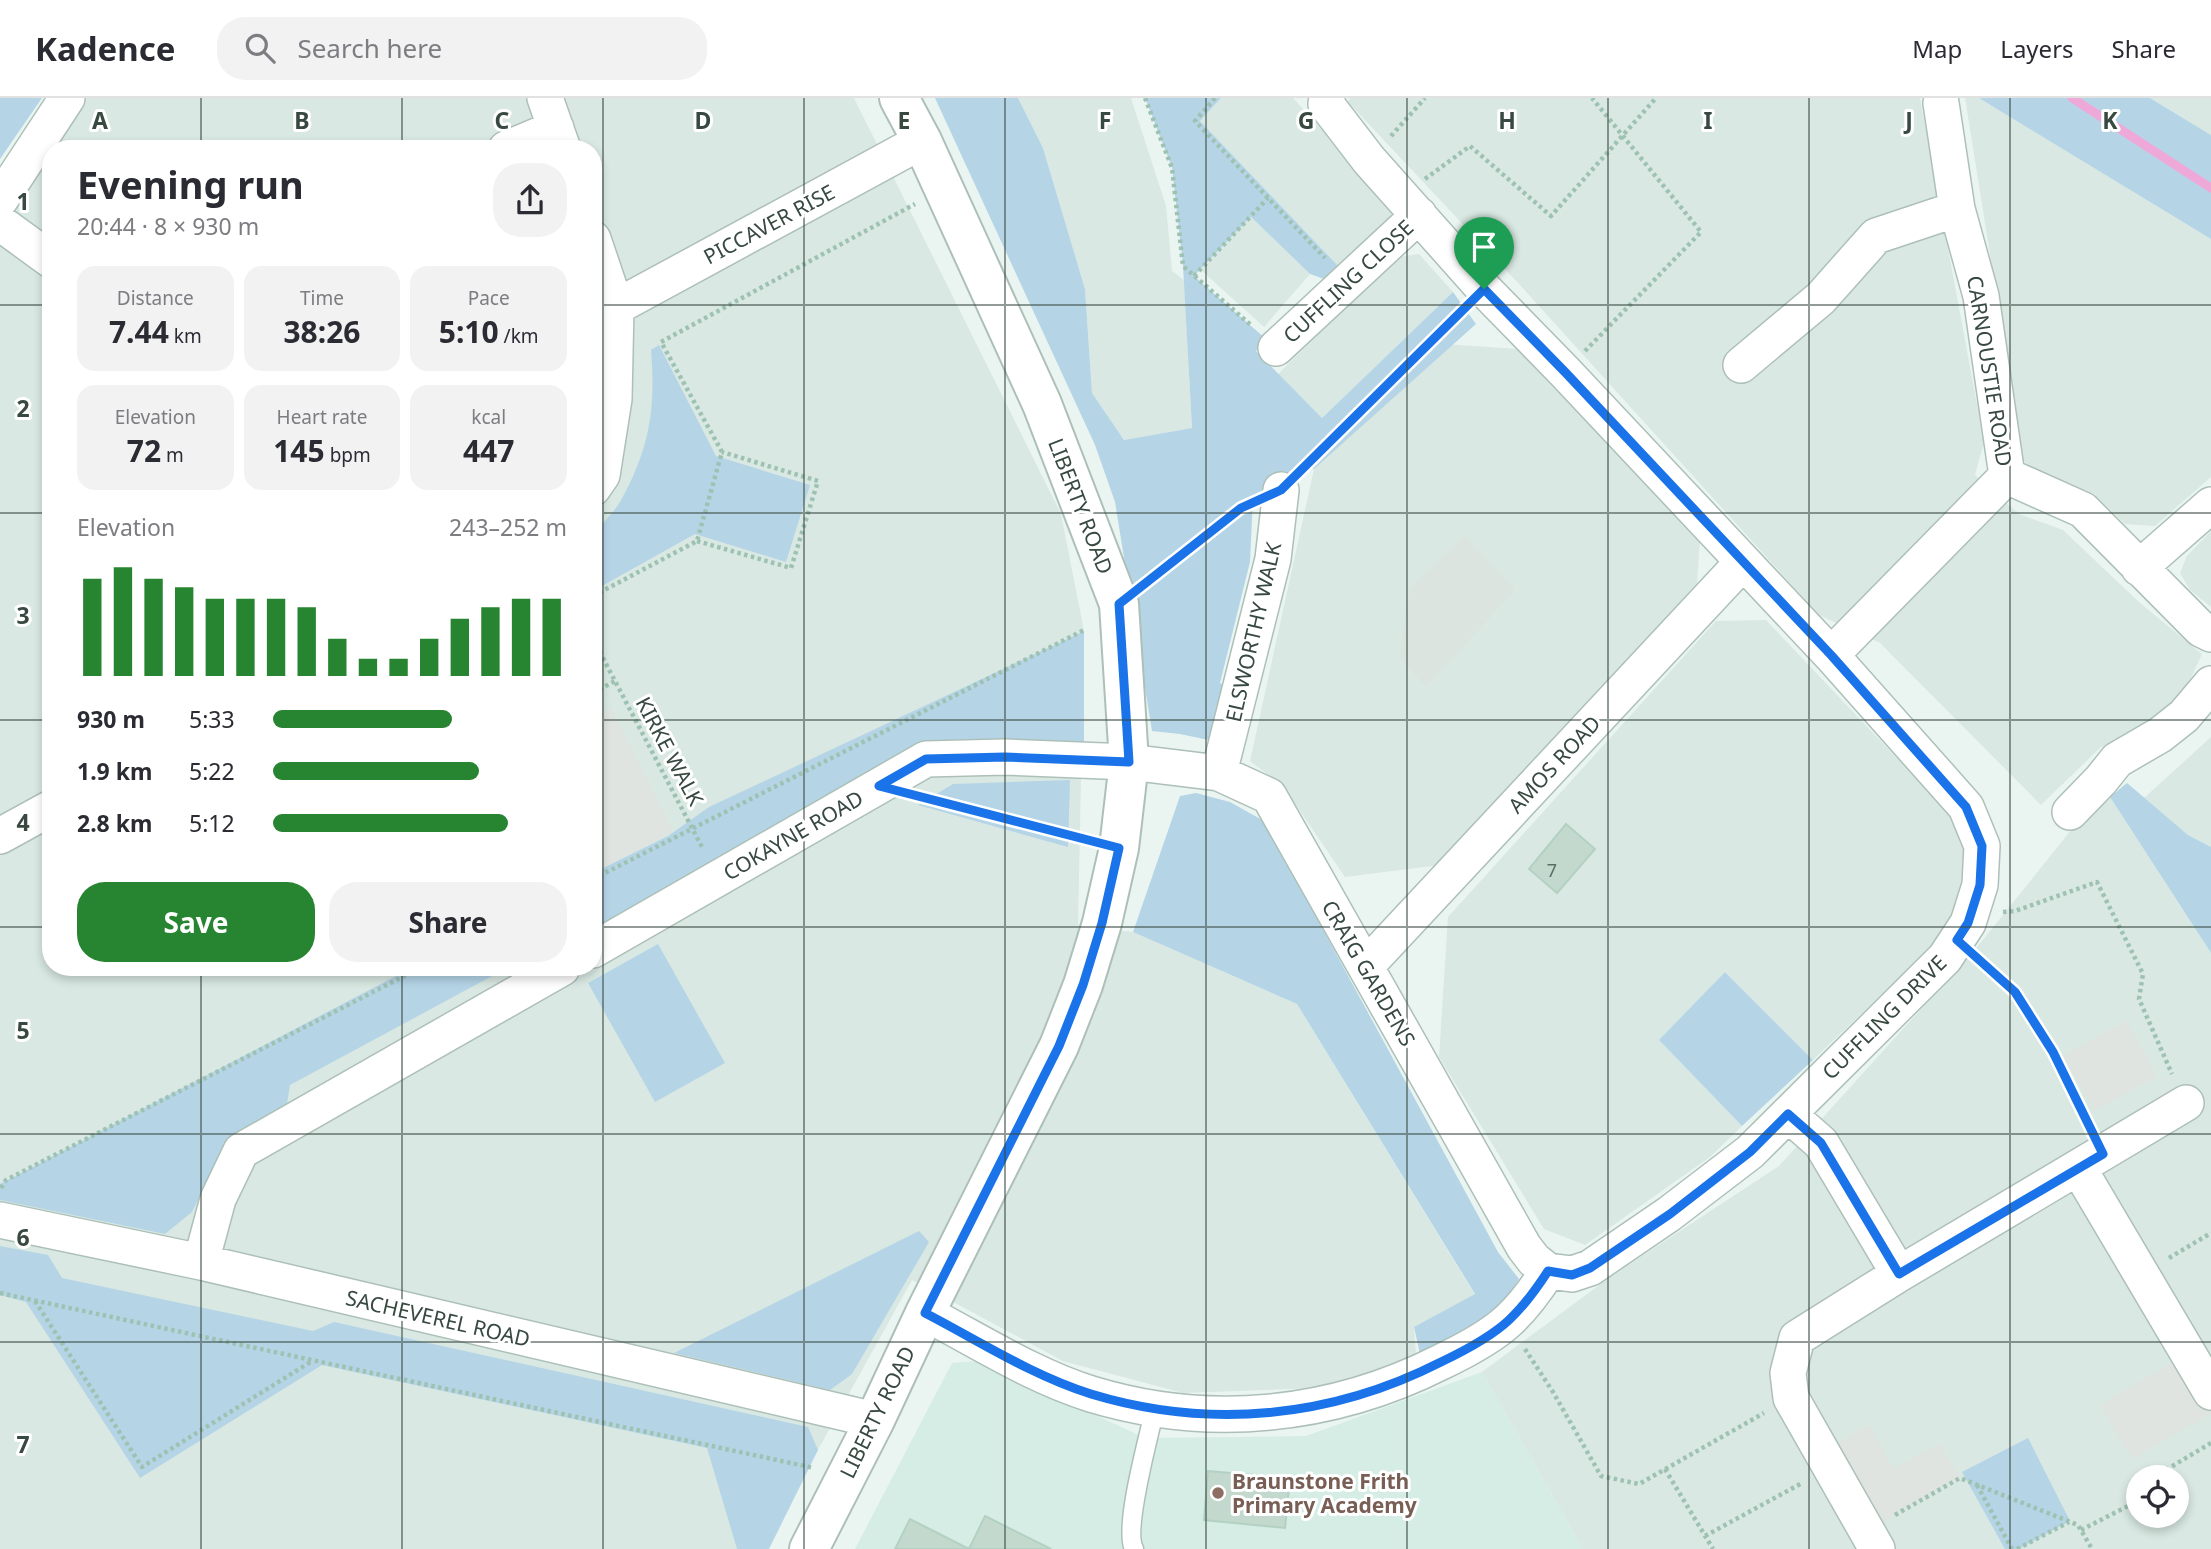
<!DOCTYPE html>
<meta charset="utf-8">
<style>
:root{--surface:#fff;--page:#f2f2f3;--text:#2b2b33;--muted:#7c7c81;--line:#e1e1e2;--accent:#278531}
body{margin:0;font-family:"Noto Sans",sans-serif;background:var(--page);color:var(--text);height:100vh;display:flex;flex-direction:column;font-size:26px;white-space:nowrap}
*{box-sizing:border-box;margin:0}
p{font-size:23px;color:var(--muted)}
.icon{flex:none;width:38px;height:38px;fill:none;stroke:currentColor;stroke-width:2;stroke-linecap:round;stroke-linejoin:round}
.map{position:relative;flex:1;overflow:hidden}
.side{position:absolute;left:42px;top:42px;width:560px;height:836px;display:flex;flex-direction:column;background:var(--surface);border-radius:28px;box-shadow:0 4px 10px #0003}
.side>*{flex:none}
.fabs{position:absolute;left:2126px;top:1367px;display:grid;gap:14px}
.fabs a{display:grid;place-items:center;width:63px;height:63px;border-radius:50%;background:var(--surface);box-shadow:0 4px 10px #0003;font-size:35px}
.pin{position:absolute;display:grid;place-items:center;width:60px;height:60px;color:#fff;margin:-72px -30px;border-radius:50% 50% 50% 0;rotate:-45deg;box-shadow:0 0 7px #0007}
.pin .icon{rotate:45deg}
.round{display:grid;place-items:center;flex:none;width:74px;height:74px;border-radius:28px;background:var(--page)}
.head{display:flex;align-items:center;justify-content:space-between;height:119px;padding:0 35px}
h1{font-size:38px;font-weight:700;line-height:52px}
.stats{display:grid;grid-template-columns:repeat(3,1fr);gap:10px;height:119px;padding:7px 35px}
.stats div{display:grid;align-content:center;border-radius:18px;background:var(--page);text-align:center}
.stats b{font-size:30px;font-weight:700}
.stats small{font-size:19px;font-weight:400}
.stats p{font-size:19px}
.chart{height:196px;padding:14px 35px}
.chart p{display:flex;justify-content:space-between}
.chart svg{width:100%;height:126px;margin-top:7px;stroke:var(--accent);stroke-width:6}
.action{display:flex;gap:14px;margin-top:auto;padding:14px 35px}
.action a{flex:1;height:80px;border-radius:28px;background:var(--accent);color:#fff;font-size:28px;font-weight:700;line-height:80px;text-align:center}
.action a+a{background:var(--page);color:var(--text)}
ul{padding:0 35px;list-style:none;font-size:23px}
li{display:grid;grid-template-columns:112px 84px 1fr;align-items:center;height:52px}
li i{height:18px;border-radius:9px;background:var(--accent)}
header{display:flex;align-items:center;gap:42px;box-sizing:border-box;height:98px;padding:0 35px;background:var(--surface);border-bottom:2px solid var(--line)}
header strong{font-size:33px}
nav{display:flex;gap:38px;margin-inline-start:auto;font-size:24px}
.search{width:490px;height:63px;background:var(--page);display:flex;align-items:center;gap:18px;box-sizing:border-box;padding:0 24px;border-radius:28px;color:var(--muted);font-size:26px}
.map>svg:first-child{display:block}
</style>
<header>
<strong>Kadence</strong>
<div class="search"><svg class="icon" aria-label="search" viewBox="0 0 24 24"><circle cx="10" cy="10" r="6"/><path d="M15 15l6 6"/></svg>Search here</div>
<nav><a>Map</a><a>Layers</a><a>Share</a></nav>
</header>
<div class="map">
<svg width="2211" height="1451" viewBox="0 0 2211 1451">
<rect width="100%" height="100%" fill="#eaf5f1"/>
<path fill="#d9e8e2" fill-rule="evenodd" d="M85,0H854L1061,416L1084,533L1078,828L1133,834L1297,906L1475,1197L1414,1229L1416,1257L1344,1289L1183,1295L1063,1263L912,1182L763,1451H0V123L51,52V870H593V51H52Z
M1018,0H1131L1166,108L1172,173L1184,182L1192,330L1124,342L1092,295L1085,191L1043,50Z
M1221,0H1293L1400,116L1341,171L1200,23Z
M1350,0H1920L1984,344L1975,377L2019,416L2063,432L2140,505L2202,556L2180,603L2143,628L2101,649L2041,707L1880,545L1819,517L1519,186L1348,4Z
M1965,0H1979L1987,4L2211,141V379L2155,428L2125,426L2094,396L2060,382L2036,376L2023,362Z
M2150,0H2211V37Z
M1251,119L1310,176L1264,229L1201,172Z
M1419,156L1453,194L1322,320L1278,276L1398,159Z
M1442,246L1519,251L1700,442L1697,485L1448,766L1345,779L1283,688L1250,663L1314,371Z
M2211,433V509L2190,492L2180,475L2187,458Z
M1766,522L1947,713L1959,732L1964,755V786L1953,819L1929,851L1813,962L1725,874L1660,943L1742,1028L1710,1059L1585,1147L1544,1131L1439,959L1448,819L1716,523Z
M2211,639V749L2188,737L2144,700Z
M2110,699L2211,855V1451H1583L1482,1274L1610,1179L1779,1068L1978,848L2071,732ZM2138,1379H2177V1418H2138Z"/>
<path fill="#dce4e0" d="M1465,438L1515,492L1426,589L1399,558L1410,490Z"/>
<path fill="#d5ede4" d="M979,1263L1145,1340L1306,1338L1482,1274L1583,1451H855L952,1265Z"/>
<path fill="#b5d5e7" d="M0,0H42L0,61Z
M935,0H1018L1043,50L1085,191L1092,295L1124,342L1192,330L1183,168L1172,70L1145,0H1221L1200,23L1341,171L1324,181L1310,176L1251,119L1194,178L1266,241L1256,253L1322,320L1453,194L1476,226L1314,371L1295,372L1253,399L1250,464L1220,585L1233,592L1218,644L1180,636L1152,633L1115,404L1095,347Z
M1979,0H2150L2211,37V141Z
M659,247L716,358L810,387L786,464L695,436L593,493C593,483 590,447 594,439C598,428 613,416 620,404C649,352 656,312 651,252Z
M1084,533V646L933,644L593,832V775L668,738L709,709Z
M1070,682L1068,749L918,707L953,686Z
M2127,685L2188,737L2211,749V855L2110,699Z
M1196,695L1230,704L1264,723L1498,1154L1519,1181L1494,1218L1420,1256L1414,1229L1475,1196L1297,906L1133,834L1180,698Z
M658,846L725,965L655,1004L588,885Z
M411,870H507L290,987L287,1006L249,1030L218,1063L192,1114L165,1136L0,1102V1086Z
M1725,874L1813,962L1742,1028L1659,942Z
M919,1133L929,1144L852,1276L830,1292L674,1255Z
M0,1148L48,1157L62,1180L313,1233L334,1224L808,1329L818,1352L769,1451H737L707,1350L322,1267L140,1380L26,1204L0,1197Z
M2028,1340L2070,1423L2019,1451H2005L1962,1374Z"/>
<path fill="#dfe4e1" d="M611,610L673,734L593,775V618Z
M2126,923L2157,978L2094,1013L2063,958Z
M2188,1255L2211,1294V1315L2132,1361L2100,1307Z
M1869,1327L1894,1371L1940,1345L1960,1380L1866,1434L1820,1355Z"/>
<g fill="none" stroke-linecap="round" stroke-linejoin="round">
<path stroke="#efa9d9" stroke-width="9" d="M2072,0L2211,90"/>
</g>
<path fill="#c3d9ce" stroke="#b3d1c3" stroke-width="2" d="M1566,726L1595,751L1557,795L1529,771Z
M1208,1373L1290,1380L1285,1430L1204,1422Z
M985,1418L1051,1451H895L910,1421L969,1451Z"/>
<g fill="none" stroke-linecap="round" stroke-linejoin="round">
<defs>
<path id="service" d="M1134,1451C1123,1430 1149,1338 1155,1310"/>
<path id="minor" d="M545,0L563,51
M506,51L556,30
M0,102L67,0
M0,125L51,162
M593,141L616,209L614,301L602,377L593,390
M616,209L922,43
M1276,250L1419,117
M1741,267L1821,200L1876,138L1957,111
M2007,378L2083,412L2201,531L2211,536
M2139,470L2211,407
M1831,557L2007,378L1981,198L1957,111L1941,5
M1219,675L1273,461L1281,392
M2070,714L2101,682L2117,662L2160,637L2184,618L2211,586
M0,738L51,710
M593,852L926,661L1005,659L1129,664L1219,675L1269,698L1524,1149L1534,1162L1548,1173L1572,1176L1590,1170L1669,1116L1750,1054L1945,860L1968,825L1980,787L1982,748L1966,709L1831,557L1565,274L1484,191L1369,62L1326,6L1327,0
M1366,868L1743,464
M1788,1016L1821,1045L1899,1176
M2079,1071L2211,1294
M0,1122L201,1164L875,1322
M201,1164L218,1101L241,1053L562,870
M925,1215C979,1243 1033,1278 1091,1296C1209,1332 1332,1319 1441,1264C1462,1254 1492,1238 1509,1222C1524,1208 1537,1190 1548,1173
M1877,1451L1791,1300L1788,1275L1797,1240L1899,1176L2186,1005"/>
<path id="tertiary" d="M809,1451L875,1322L925,1215L1059,948L1083,887L1102,825L1119,750L1129,664L1119,506L1042,306L922,43L899,0"/>
</defs>
<use href="#service" stroke="#adc0b8" stroke-width="21"/>
<use href="#minor" stroke="#adc0b8" stroke-width="38"/>
<use href="#tertiary" stroke="#adc0b8" stroke-width="42"/>
<path stroke="#9ec2b2" stroke-width="4.5" stroke-dasharray="3.5 3.5" stroke-linecap="butt" d="M1145,0L1172,70L1183,168L1252,228
M1215,0L1195,23L1325,160
M1391,38L1425,0
M1425,81L1470,48L1551,118L1656,0
M1194,178L1268,100
M1585,253L1701,134L1592,0
M1303,371L1461,214
M697,443L791,470L818,383L722,354
M1145,485L1247,408
M593,498L697,443L722,354L661,244L915,106
M593,541L703,751
M593,595L615,583
M923,700L1087,742
M593,781L1086,531
M2003,814L2015,813L2097,784L2143,876L2139,901L2172,976
M1981,863L2015,894L2053,954L2089,1027
M1,1090L6,1082L420,870
M2169,1160L2211,1135
M0,1195L814,1370
M35,1203L142,1369L312,1263
M1525,1251L1553,1294L1601,1378L1639,1386L1764,1315
M1665,1371L1713,1451
M2154,1379L2211,1345
M1977,1387L2012,1451
M1895,1417L1960,1380L2078,1427L2092,1451
M2081,1432L2138,1403
M1705,1438L1802,1385
M2017,1451L2069,1424"/>
<use href="#service" stroke="#fff" stroke-width="18"/>
<use href="#minor" stroke="#fff" stroke-width="35"/>
<use href="#tertiary" stroke="#fff" stroke-width="38"/>
</g>
<g fill="none" stroke-linecap="round" stroke-linejoin="round">
<defs>
<path id="route" d="M1484,191L1565,274L1831,557L1966,709L1982,748L1980,787L1968,825L1957,842L2015,894L2053,954L2103,1056L1899,1176L1821,1045L1788,1016L1750,1054L1670,1116L1590,1170L1572,1177L1548,1173C1537,1190 1524,1208 1509,1222C1492,1238 1462,1254 1441,1264C1331,1320 1210,1332 1091,1296C1033,1278 979,1243 925,1215L1059,948L1083,887L1102,825L1119,750L879,688L926,661L1005,659L1129,664L1119,506L1241,410L1281,392Z"/>
</defs>
<use href="#route" stroke="#fff" stroke-width="14"/>
<use href="#route" stroke="#1a73e8" stroke-width="9"/>
</g>
<path fill="none" stroke="#384941" stroke-width="2" stroke-opacity="0.55" d="M201,0V51M402,0V51M603,0V1451M804,0V1451M1005,0V1451M1206,0V1451M1407,0V1451M1608,0V1451M1809,0V1451M2010,0V1451M0,207H51M593,207H2211M0,415H51M593,415H2211M0,622H51M593,622H2211M0,829H51M593,829H2211M201,870V1451M402,870V1451M0,1036H2211M0,1244H2211"/>
<circle fill="#8d6e63" stroke="#fff" stroke-width="2.5" cx="1218" cy="1395" r="7"/>
<g text-anchor="middle" dominant-baseline="central" stroke-width="6" stroke-linejoin="round" paint-order="stroke">
<g font-size="18" fill="#5b6d64">
<text x="1552" y="772">7</text>
</g>
<g font-size="21" fill="#384941" stroke="#fff">
<text transform="translate(769 126) rotate(-28)">PICCAVER RISE</text>
<text transform="translate(1348 183) rotate(-43)">CUFFLING CLOSE</text>
<text transform="translate(1990 273) rotate(81)">CARNOUSTIE ROAD</text>
<text transform="translate(1081 408) rotate(69)">LIBERTY ROAD</text>
<text transform="translate(1253 534) rotate(-77)">ELSWORTHY WALK</text>
<text transform="translate(670 653) rotate(62)">KIRKE WALK</text>
<text transform="translate(1554 666) rotate(-47)">AMOS ROAD</text>
<text transform="translate(793 737) rotate(-30)">COKAYNE ROAD</text>
<text transform="translate(1369 875) rotate(60)">CRAIG GARDENS</text>
<text transform="translate(1884 919) rotate(-45)">CUFFLING DRIVE</text>
<text transform="translate(438 1220) rotate(13)">SACHEVEREL ROAD</text>
<text transform="translate(877 1314) rotate(-64)">LIBERTY ROAD</text>
</g>
<g font-size="21" font-weight="bold" fill="#785e54" stroke="#fff" text-anchor="start">
<text x="1232" y="1383">Braunstone Frith<tspan x="1232" dy="24">Primary Academy</tspan></text>
</g>
</g>
<g font-size="23" text-anchor="middle" font-weight="bold" fill="#384941" stroke="#fff" stroke-width="6" stroke-linejoin="round" paint-order="stroke">
<text x="100" y="31">A</text>
<text x="302" y="31">B</text>
<text x="502" y="31">C</text>
<text x="703" y="31">D</text>
<text x="904" y="31">E</text>
<text x="1105" y="31">F</text>
<text x="1306" y="31">G</text>
<text x="1507" y="31">H</text>
<text x="1708" y="31">I</text>
<text x="1909" y="31">J</text>
<text x="2110" y="31">K</text>
<text x="23" y="112">1</text>
<text x="23" y="319">2</text>
<text x="23" y="526">3</text>
<text x="23" y="733">4</text>
<text x="23" y="941">5</text>
<text x="23" y="1148">6</text>
<text x="23" y="1355">7</text>
</g>
</svg>
<div class="fabs">
<a><svg class="icon" aria-label="locate" viewBox="0 0 24 24"><circle cx="12" cy="12" r="6"/><path d="M12 2v4M12 18v4M2 12h4M18 12h4"/></svg></a>
</div>
<div class="pin" style="left:1484px;top:191px;background:#1e9e55"><svg class="icon" aria-label="arrive" viewBox="0 0 24 24"><path d="M6 21V4h12l-3 4 3 4H6"/></svg></div>
<section class="side">
<div class="head"><div><h1>Evening run</h1><p>20:44 · 8 × 930 m</p></div><a class="round"><svg class="icon" aria-label="share" viewBox="0 0 24 24"><path d="M12 15V3M7 8l5-5 5 5M5 13v7h14v-7"/></svg></a></div>
<div class="stats">
<div><p>Distance</p><b>7.44<small> km</small></b></div>
<div><p>Time</p><b>38:26</b></div>
<div><p>Pace</p><b>5:10<small> /km</small></b></div>
</div>
<div class="stats">
<div><p>Elevation</p><b>72<small> m</small></b></div>
<div><p>Heart rate</p><b>145<small> bpm</small></b></div>
<div><p>kcal</p><b>447</b></div>
</div>
<div class="chart"><p><span>Elevation</span>243–252 m</p>
<svg viewBox="0 0 160 44" preserveAspectRatio="none"><path d="M5 44V10M15 44V6M25 44V10M35 44V13M45 44V17M55 44V17M65 44V17M75 44V20M85 44V31M95 44V38M105 44V38M115 44V31M125 44V24M135 44V20M145 44V17M155 44V17"/></svg>
</div>
<ul>
<li><b>930 m</b>5:33<i style="width:61%"></i></li>
<li><b>1.9 km</b>5:22<i style="width:70%"></i></li>
<li><b>2.8 km</b>5:12<i style="width:80%"></i></li>
</ul>
<div class="action"><a>Save</a><a>Share</a></div>
</section>
</div>
